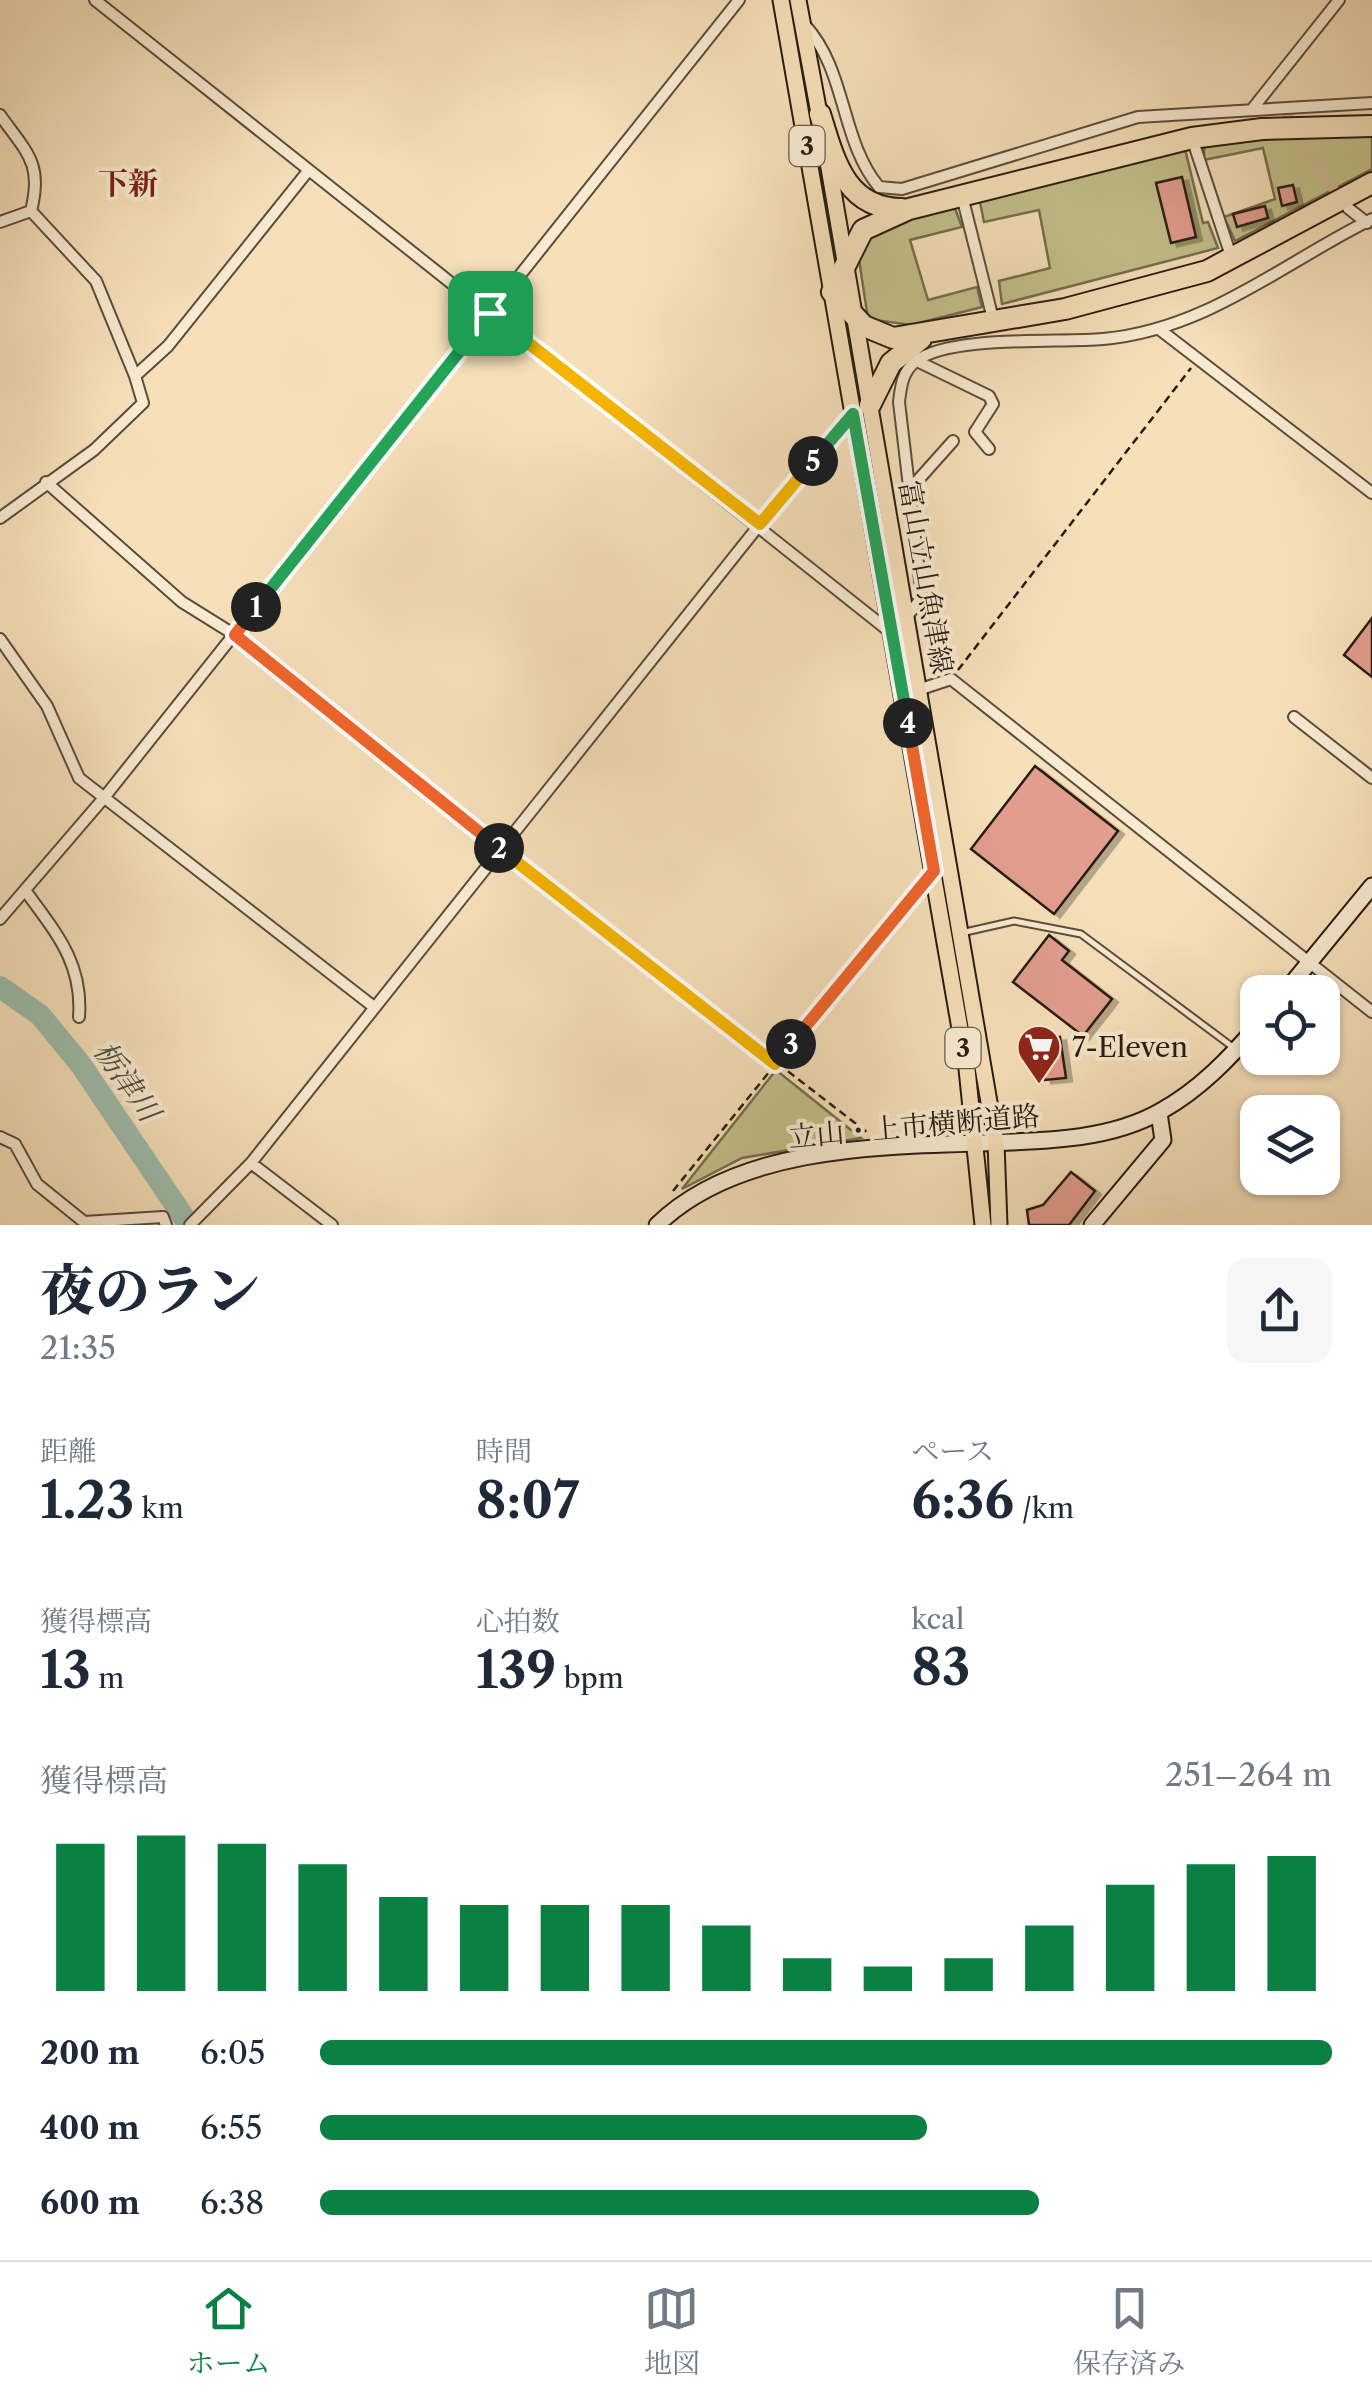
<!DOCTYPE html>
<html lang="ja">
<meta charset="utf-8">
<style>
:root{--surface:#fff;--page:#f6f6f7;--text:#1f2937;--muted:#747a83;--line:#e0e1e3;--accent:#0b8043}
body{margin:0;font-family:"Libre Caslon Text","Noto Serif JP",serif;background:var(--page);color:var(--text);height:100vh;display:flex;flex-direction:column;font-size:38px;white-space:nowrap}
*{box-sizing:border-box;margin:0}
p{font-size:32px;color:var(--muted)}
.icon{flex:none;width:55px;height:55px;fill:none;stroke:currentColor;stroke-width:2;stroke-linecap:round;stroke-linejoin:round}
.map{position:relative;height:1225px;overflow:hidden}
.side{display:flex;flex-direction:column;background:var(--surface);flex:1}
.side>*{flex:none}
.tools{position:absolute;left:1240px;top:975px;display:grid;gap:20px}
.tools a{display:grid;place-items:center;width:100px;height:100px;border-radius:20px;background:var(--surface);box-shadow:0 2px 8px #0004;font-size:50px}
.pin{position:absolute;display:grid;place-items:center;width:85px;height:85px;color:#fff;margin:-42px;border-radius:20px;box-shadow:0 5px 15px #0006}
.km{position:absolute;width:50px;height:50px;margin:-25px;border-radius:50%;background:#222;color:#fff;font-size:28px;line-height:50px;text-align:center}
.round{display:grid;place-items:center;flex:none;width:105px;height:105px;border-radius:20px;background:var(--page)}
.summary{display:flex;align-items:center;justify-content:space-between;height:170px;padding:0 40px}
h1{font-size:55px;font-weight:800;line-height:75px}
.metrics{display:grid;grid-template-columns:repeat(3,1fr);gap:15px;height:170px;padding:10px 40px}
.metrics div{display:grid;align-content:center}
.metrics b{font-size:50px;font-weight:800}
.metrics small{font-size:28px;font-weight:400}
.metrics p{font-size:28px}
.chart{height:280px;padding:20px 40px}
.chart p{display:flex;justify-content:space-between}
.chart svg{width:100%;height:180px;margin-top:10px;stroke:var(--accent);stroke-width:6}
ul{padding:0 40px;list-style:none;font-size:32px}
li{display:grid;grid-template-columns:160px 120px 1fr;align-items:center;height:75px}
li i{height:25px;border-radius:12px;background:var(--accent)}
.menu{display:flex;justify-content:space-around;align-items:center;height:140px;border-top:2px solid var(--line);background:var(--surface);font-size:28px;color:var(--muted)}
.menu a{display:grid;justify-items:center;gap:5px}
.menu .on{color:var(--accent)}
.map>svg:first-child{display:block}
</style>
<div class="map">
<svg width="1372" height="1225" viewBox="0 0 1372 1225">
<defs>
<filter id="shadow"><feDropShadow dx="6" dy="3.5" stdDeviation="0" flood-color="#0004"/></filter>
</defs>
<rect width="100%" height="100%" fill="#f6e0ba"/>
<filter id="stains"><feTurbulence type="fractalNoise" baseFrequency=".002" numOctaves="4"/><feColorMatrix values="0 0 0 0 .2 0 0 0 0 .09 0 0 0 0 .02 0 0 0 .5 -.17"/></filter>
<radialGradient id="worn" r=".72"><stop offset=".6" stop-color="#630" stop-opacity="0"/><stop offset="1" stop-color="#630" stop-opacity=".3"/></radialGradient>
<path fill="#c3c08b" stroke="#756d4e" stroke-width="2.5" d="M1372,133V169L1235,241L1224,217L1275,199L1263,148L1204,160V147L1251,139Z
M1185,149L1203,223L1208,222L1218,248L1002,304L999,281L1050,268L1039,210L984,222L980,202Z
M954,206L962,227L910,240L928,300L977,287L982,307L911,325L868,319L858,253L868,231Z
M776,1070L861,1138L742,1158L682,1189Z"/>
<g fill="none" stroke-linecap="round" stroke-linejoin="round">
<path stroke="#9dbdac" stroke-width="22" d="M0,987L40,1015L81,1065L189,1225"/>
</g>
<path fill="#e29d8e" stroke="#271a12" stroke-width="2.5" filter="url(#shadow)" d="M1182,177L1196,237L1171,243L1156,183Z
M1293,185L1297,202L1282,206L1278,188Z
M1265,206L1268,218L1237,227L1233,214Z
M1372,618V677L1344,655Z
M1035,766L1118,831L1054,914L971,849Z
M1049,935L1069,951L1062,960L1112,999L1083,1036L1013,982Z
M1060,1037L1066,1078L1045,1080L1042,1039Z
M1071,1172L1095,1191L1069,1225H1029L1027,1210L1043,1205Z"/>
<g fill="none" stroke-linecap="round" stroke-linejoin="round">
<path stroke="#cdb898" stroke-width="10" stroke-dasharray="10 5" stroke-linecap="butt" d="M1285,111L1313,162L1341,199"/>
<defs>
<path id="lane" d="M961,933L1014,921L1081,934L1234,1048"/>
<path id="street" d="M95,0L889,631
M805,25C847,71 840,140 879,187L902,189L1138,117L1372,103
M1253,108L1339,0
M0,115C27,153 43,163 31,211
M1192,138L1232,259
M962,196L993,319
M1348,208L1367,223
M0,222L31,211L96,281L135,376
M1159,329L1372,493
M917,361L989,396L993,404L975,432L989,449
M46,482L182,602L235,635L501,850
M911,488L953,441
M0,518L94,450L143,403L135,376L168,346L308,171
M906,618L922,597L899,402C901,386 902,372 916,361C950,335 1059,343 1103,339C1206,330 1283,263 1372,219
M0,639L47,706L79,778L374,1007
M921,689L951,679L1372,1012
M1294,717L1372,778
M27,893C57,934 83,964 79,1017
M0,919L103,799L739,0
M0,1137L15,1144L37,1184L84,1222L163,1217L166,1225
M251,1163L332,1225
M190,1225L251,1163L760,524L853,414"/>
<path id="secondary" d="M1285,992L1372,886
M657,1225C737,1147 877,1146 982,1143C1041,1141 1109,1141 1161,1111C1199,1090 1230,1058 1258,1025
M1092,1225L1163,1140L1159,1113"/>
<path id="primary" d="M781,0L967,1069L983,1225
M798,0L821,124
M827,156L996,1143L999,1225"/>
<path id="highway" d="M820,114C834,159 845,209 902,209
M1372,126L1262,129L1192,138L909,209L863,230L832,292L864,326L893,338L1065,309L1207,271L1372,183
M870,405L891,363L921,339"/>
</defs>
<use href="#lane" stroke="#5b4c3c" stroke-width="9"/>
<use href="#street" stroke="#5b4c3c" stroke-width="14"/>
<use href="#secondary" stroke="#271a12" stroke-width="19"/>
<use href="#primary" stroke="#271a12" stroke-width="19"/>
<use href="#highway" stroke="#271a12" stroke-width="24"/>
<path stroke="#271a12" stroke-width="2.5" stroke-dasharray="8 5" stroke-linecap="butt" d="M958,670L1191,368
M510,857L868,1133
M673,1191L922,883"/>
<use href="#lane" stroke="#f9ebd2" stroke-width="5"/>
<use href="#street" stroke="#f9ebd2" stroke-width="10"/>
<use href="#secondary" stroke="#f9ebd2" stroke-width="15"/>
<use href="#primary" stroke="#f6e0ba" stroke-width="15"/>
<use href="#highway" stroke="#f6e0ba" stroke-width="20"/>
</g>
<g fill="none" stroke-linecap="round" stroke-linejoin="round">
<defs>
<path id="split-1" d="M256,607L490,313"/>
<path id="split-2" d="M256,607L235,635L499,848"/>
<path id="split-3" d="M499,848L775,1064L791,1044"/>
<path id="split-4" d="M791,1044L934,871L908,723"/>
<path id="split-5" d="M813,461L853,414L908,723"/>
<path id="split-6" d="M490,313L760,524L813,461"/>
</defs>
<use href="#split-1" stroke="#fff" stroke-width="20"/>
<use href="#split-2" stroke="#fff" stroke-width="20"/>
<use href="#split-3" stroke="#fff" stroke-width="20"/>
<use href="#split-4" stroke="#fff" stroke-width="20"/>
<use href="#split-5" stroke="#fff" stroke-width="20"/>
<use href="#split-6" stroke="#fff" stroke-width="20"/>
<use href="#split-1" stroke="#22a559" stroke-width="12"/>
<use href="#split-2" stroke="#f0652b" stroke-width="12"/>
<use href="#split-3" stroke="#f5b400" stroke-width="12"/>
<use href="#split-4" stroke="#f0652b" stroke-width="12"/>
<use href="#split-5" stroke="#22a559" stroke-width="12"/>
<use href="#split-6" stroke="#f5b400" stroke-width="12"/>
</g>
<defs>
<symbol id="supermarket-pin" viewBox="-11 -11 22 30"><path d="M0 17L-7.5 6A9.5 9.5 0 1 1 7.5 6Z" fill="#8f2418" stroke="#f9ebd2"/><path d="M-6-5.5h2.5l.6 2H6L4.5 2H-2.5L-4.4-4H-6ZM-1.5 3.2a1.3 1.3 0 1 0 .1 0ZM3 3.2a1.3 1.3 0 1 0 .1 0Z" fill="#fff"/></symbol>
</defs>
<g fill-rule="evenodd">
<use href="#supermarket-pin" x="1014" y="1022" width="50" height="68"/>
</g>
<g text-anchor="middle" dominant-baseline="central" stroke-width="8" stroke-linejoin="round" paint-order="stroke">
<g fill="#f9ebd2" stroke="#66594c" stroke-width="2.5">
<rect x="789.5" y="126" width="35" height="40" rx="8"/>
<rect x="945.5" y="1028" width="35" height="40" rx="8"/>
</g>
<g font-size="25" font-weight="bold" fill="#271a12">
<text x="807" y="146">3</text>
<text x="963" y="1048">3</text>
</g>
<g font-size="28" fill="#271a12" stroke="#f9ebd2">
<text transform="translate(926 577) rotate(80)">富山立山魚津線</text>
<text transform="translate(914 1126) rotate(-5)">立山・上市横断道路</text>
</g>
<g font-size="28" fill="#271a12" stroke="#f9ebd2" text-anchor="start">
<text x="1072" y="1047">7-Eleven</text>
</g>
<g font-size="30" font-weight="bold" fill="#7a1f14" stroke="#f9ebd2">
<text x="128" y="183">下新</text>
</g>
<g font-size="30" font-style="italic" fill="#505348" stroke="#f9ebd2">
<text transform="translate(127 1081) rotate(55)">栃津川</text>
</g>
</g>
<rect width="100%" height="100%" filter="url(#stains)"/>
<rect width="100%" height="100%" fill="url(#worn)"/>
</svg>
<div class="tools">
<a><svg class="icon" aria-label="locate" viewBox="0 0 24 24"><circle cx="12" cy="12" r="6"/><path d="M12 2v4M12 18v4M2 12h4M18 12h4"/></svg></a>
<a><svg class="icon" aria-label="layers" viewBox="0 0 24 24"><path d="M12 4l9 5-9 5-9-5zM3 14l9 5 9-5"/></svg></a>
</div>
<div class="pin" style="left:490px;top:313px;background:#1e9e55"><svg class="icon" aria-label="arrive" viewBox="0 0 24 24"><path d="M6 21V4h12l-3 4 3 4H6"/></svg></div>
<b class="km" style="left:256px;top:607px">1</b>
<b class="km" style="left:499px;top:848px">2</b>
<b class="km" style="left:791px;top:1044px">3</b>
<b class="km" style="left:908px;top:723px">4</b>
<b class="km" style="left:813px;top:461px">5</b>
</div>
<section class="side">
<div class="summary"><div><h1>夜のラン</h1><p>21:35</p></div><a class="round"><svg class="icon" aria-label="share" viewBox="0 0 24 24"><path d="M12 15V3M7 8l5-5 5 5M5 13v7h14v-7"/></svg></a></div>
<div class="metrics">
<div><p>距離</p><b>1.23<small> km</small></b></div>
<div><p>時間</p><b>8:07</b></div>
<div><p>ペース</p><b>6:36<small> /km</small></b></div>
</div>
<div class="metrics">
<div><p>獲得標高</p><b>13<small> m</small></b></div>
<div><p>心拍数</p><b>139<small> bpm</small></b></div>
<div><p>kcal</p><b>83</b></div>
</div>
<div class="chart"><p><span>獲得標高</span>251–264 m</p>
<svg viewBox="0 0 160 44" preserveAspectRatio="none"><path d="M5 44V8M15 44V6M25 44V8M35 44V13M45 44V21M55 44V23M65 44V23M75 44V23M85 44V28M95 44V36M105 44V38M115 44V36M125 44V28M135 44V18M145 44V13M155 44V11"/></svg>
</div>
<ul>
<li><b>200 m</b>6:05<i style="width:100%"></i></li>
<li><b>400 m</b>6:55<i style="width:60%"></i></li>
<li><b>600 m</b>6:38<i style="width:71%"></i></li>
</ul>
</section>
<nav class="menu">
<a class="on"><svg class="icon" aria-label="home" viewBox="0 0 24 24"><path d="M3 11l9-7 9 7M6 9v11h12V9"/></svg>ホーム</a>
<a><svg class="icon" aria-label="map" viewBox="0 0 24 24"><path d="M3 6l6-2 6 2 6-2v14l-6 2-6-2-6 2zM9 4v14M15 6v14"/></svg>地図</a>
<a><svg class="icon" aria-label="saved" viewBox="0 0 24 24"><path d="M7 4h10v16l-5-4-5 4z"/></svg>保存済み</a>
</nav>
